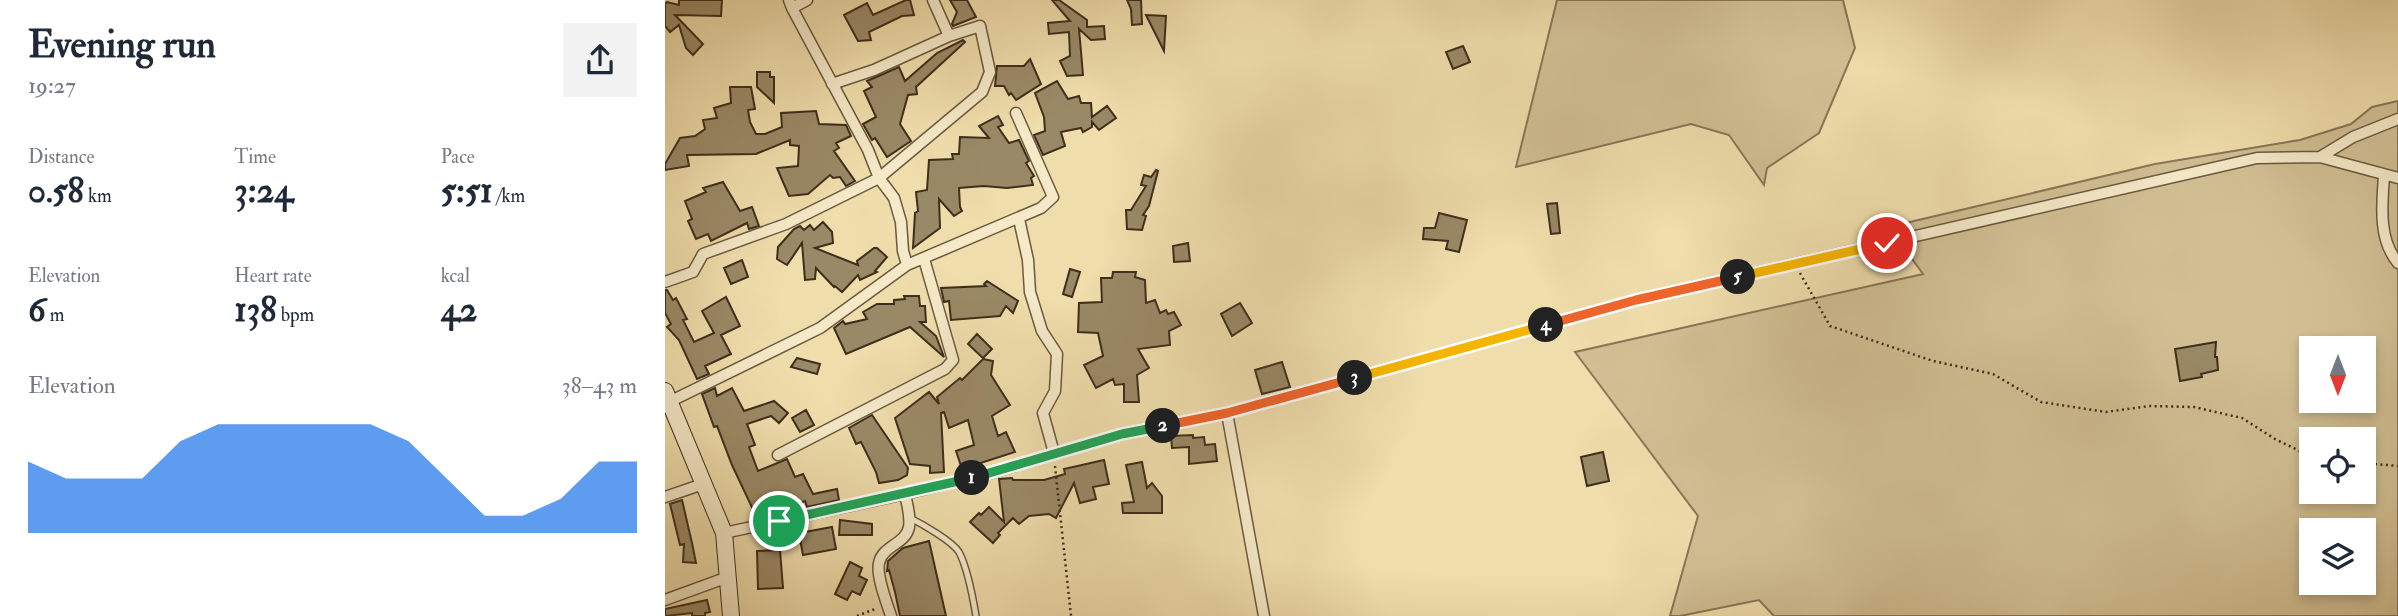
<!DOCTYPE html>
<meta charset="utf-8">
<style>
:root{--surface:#fff;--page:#f2f2f3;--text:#1f2937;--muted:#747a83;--accent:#1a73e8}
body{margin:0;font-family:"IM FELL Double Pica",serif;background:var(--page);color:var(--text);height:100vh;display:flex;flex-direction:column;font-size:26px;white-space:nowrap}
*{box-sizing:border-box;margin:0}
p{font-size:23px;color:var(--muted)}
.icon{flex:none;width:38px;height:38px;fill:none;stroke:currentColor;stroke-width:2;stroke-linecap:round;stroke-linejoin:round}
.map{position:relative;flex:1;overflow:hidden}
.drawer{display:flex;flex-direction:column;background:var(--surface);width:665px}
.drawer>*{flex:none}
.needle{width:46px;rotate:180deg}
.controls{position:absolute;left:1634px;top:336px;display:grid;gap:14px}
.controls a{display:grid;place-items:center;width:77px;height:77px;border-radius:0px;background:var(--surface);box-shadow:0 4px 10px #0003;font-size:35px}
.pin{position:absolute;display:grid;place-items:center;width:60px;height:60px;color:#fff;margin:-30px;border:4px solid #fff;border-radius:50%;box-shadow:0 2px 7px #0007}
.km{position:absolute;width:35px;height:35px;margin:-18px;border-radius:50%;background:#222;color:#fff;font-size:19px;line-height:35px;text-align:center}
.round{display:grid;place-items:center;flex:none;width:74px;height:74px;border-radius:0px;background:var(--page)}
.summary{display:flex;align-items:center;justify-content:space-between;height:119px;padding:0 28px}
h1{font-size:38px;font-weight:700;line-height:52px}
.stats{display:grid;grid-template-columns:repeat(3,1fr);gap:10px;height:119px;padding:7px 28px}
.stats div{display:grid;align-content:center}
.stats b{font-size:35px;font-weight:700}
.stats small{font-size:19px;font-weight:400}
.stats p{font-size:19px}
.chart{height:196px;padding:14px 28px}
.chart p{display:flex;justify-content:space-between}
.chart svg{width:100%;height:126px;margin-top:7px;fill:var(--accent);opacity:.7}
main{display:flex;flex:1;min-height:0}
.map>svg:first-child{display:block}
</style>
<main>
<section class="drawer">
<div class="summary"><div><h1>Evening run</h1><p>19:27</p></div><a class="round"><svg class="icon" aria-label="share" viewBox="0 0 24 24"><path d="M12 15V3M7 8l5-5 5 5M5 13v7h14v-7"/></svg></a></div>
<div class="stats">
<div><p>Distance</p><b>0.58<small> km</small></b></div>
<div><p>Time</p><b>3:24</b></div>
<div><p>Pace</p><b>5:51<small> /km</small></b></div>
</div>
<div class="stats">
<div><p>Elevation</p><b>6<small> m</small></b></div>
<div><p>Heart rate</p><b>138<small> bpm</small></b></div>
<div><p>kcal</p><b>42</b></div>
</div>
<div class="chart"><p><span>Elevation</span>38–43 m</p>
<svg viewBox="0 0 160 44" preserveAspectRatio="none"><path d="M0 44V19L10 25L20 25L30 25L40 12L50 6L60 6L70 6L80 6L90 6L100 12L110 25L120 38L130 38L140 32L150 19L160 19V44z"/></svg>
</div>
</section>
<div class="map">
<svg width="1733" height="616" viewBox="0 0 1733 616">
<rect width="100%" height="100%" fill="#efddab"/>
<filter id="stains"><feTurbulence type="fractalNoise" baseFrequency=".00286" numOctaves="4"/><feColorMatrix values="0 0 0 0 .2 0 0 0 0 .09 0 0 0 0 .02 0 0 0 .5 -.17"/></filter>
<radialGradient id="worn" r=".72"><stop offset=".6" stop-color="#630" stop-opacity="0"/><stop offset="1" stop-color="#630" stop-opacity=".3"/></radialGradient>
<path fill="#d1bf93" stroke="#887657" stroke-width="2" fill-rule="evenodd" d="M892,0H1178L1190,48L1154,133L1102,168L1099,185L1064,135L1026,124L851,167Z
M1733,101V616H1109L1094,600L1015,616H1005L1033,516L910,352L1258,274L1224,227L1490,164L1635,140L1686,124L1707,107ZM1647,348H1699V401H1647ZM1647,439H1699V492H1647ZM1647,530H1699V583H1647Z"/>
<path fill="#9a8966" stroke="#3e2e1b" stroke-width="2" d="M14,0H57L56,16L10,15L38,44L28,55L21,48L14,25L5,32L0,26V4L2,2L14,5Z
M241,0H245L249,15L237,16L204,32L206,40L193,41L179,15L202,3L208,15Z
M285,0H302L311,17L288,26L287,24L292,12Z
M387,0H394L422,20V27L439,26L440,39L426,40L414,29L418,75L402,76L395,61L405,56L404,32L384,34L383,23L405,21Z
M462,0H476L477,24L467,25L466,9Z
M481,15L501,16L499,51Z
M298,40L300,42L251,87L252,94L243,95L235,124L246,141L222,157L210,138L207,140L198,124L211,117L199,91L207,87L202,81L234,67L240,81L272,53Z
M798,46L805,62L788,69L781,52Z
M365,59L376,84L351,100L346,93L344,95L339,86H330L332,66H359Z
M92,72H105V77H109V103L92,87Z
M392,81L403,99L414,96L416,103H426L427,117L442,106L451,118L434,130L427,122V127L418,132L416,128L396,132L400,146L378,155L369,135L380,131L379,117L370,93Z
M65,87H86L90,109L83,110L85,122L91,134H100L117,127L116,113L151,111L154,124L181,125L186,136L171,143L174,148L169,151L190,181L181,186L175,177L168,178L165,175L143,194L124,196L112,168L133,166L134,146L125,145V140L91,154L22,155L24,166L0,170V164L15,138L30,136L40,129L38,120L52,118L49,108L66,103Z
M333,116L338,125L333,127L344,143L354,140L364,161L361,163L369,176L366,178L368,185L342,188L319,186L294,188L295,207L297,211L289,216L274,199L275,228L248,248L250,213L253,211L251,192L262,190L264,160L288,159L287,154H294L295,137L324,138L314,126Z
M491,170L493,171L484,206L478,215L481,216L477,230L462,229L461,210H466L481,186L476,185L479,175L486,177Z
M58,182L75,211L87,207L94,226L84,229L82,223L46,241L43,234L31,239L23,221L27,219L20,201L41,192L38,188Z
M892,203L895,233L886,234L882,204Z
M774,213L802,220L794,252L781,249L783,241L758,239L759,228H770Z
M158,222L167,232L168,243L150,248L193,265L192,261L209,248H212L222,257L210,271L212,272L195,280L193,275L177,292L170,286L169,287L151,268L150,279L140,280L137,243L122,265L112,259L113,247L129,229L135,226L139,230L145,225L149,230Z
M523,243L525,261L509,262L508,246Z
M77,260L83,277L66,284L59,268Z
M405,269L415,272L407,297L398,294Z
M448,272H471L470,277L480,280L481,303L490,300L495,313L501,310L503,314L509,312L516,325L504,331L505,345L473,349L484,368L472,375L474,402H459V384L450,385L448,379L431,388L419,365L438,356L433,333L413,332L414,303L437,302L436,278H447Z
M322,281L353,301L348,313L341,306L335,316L286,320L284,301L279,302L276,288L321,286L319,284Z
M0,290H2L8,300L11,298L22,319L18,320L29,342L49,333L37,311L61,297L75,326L56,335L66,354L40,366L44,374L32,379L14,340L2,327L6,324L0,313Z
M239,296H254L255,306H260L261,322H255L271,336L279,357L245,327L181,354L169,328L178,321L180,324L202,319L198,312L212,304H229V300L240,299Z
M575,303L587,323L567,336L556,314Z
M312,334L327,349L318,358L303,344Z
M1551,342L1550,357H1552L1553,370L1536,374L1537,377L1515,381L1510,349Z
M132,358L155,364L152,374L126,367Z
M318,359L328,361L326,375L345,405L327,416L333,436L341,432L350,452L297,469L291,451L309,445L303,420L284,428L279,412L276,413L279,472L265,473V466L245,464L230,418L264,392L274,404L272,397L295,378L297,380Z
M617,362L625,387L597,394L590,370Z
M50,388L52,396L67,388L79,411L109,401L123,413L114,423L106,416L82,424L90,445L84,447L93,471L122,459L130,477L138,474L148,494L172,489L174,500L142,507L140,501L114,512L92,518L67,465L52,426L49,427L37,394Z
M141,410L149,425L135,432L127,418Z
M207,415L243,468L242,475L233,480L214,483L211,472L196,442L191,444L184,428Z
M528,435V438L539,437L540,445L550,444L552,461L524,464V447L507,448L506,436Z
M938,452L944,481L922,486L916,457Z
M439,460L444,484L428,487L431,499L415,503L409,483L391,518L384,514L364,516L354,524L348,518L333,533L335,535L328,543L305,522L314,513L316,515L324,507L339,522L334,479L347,478L348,480H379L400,474L399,469Z
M477,462L482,488L487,483L497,496V513H458L457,503L469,502L461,465Z
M17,500L27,543L31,563L18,562L19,544L15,545L5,504Z
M175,520L207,524V535H174Z
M167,527L171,549L138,555L134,533Z
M264,541L281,616H235L230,592L224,570L222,571L223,561L238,548Z
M115,550L118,588L93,589L92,551Z
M185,562L197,568L194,576L202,580L195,595L187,591L182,600L170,594Z
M42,600L45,612L40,613V616H27V613L0,616V609Z"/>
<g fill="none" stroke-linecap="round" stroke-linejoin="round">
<defs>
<path id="service" d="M245,518C257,524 287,541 294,552C303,569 308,598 311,616"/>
<path id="minor" d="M124,0L127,8L142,0
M127,8L203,150L214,178L229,198L236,222L238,251L242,265
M167,84L209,70L284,36
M1655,157L1688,137L1733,119
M1719,176C1717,205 1713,239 1733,263
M354,219L363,260L365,292L377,331L392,354L390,391L378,413L389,453
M0,282L28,272L38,254L121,224L214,178L317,92L325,72L315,26L284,36L268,0
M4,402L155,328L242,265L376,208L388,197L351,113
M562,413L599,616
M113,455L280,369L288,360L259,259
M0,497L38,484
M59,533L240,494L326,473L457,434L562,413L971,300L1592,158L1655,157L1733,178
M0,600L63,577
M226,616C222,603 211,576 214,563C217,546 241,544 244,527C246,516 242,505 240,494"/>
<path id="secondary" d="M0,391L59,533L66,616"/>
</defs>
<use href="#service" stroke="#6a5a3f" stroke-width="8"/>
<use href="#minor" stroke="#6a5a3f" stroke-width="13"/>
<use href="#secondary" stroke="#3e2e1b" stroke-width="18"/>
<path stroke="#3e2e1b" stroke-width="2.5" stroke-dasharray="2 3.5" stroke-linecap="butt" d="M1135,273L1165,326L1268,361L1328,374L1376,402L1441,412L1484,406L1529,407L1577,418L1610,439L1647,457
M1699,463L1733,466
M390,466L406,616
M192,616L210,609"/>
<use href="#service" stroke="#f5e9c8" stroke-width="5"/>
<use href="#minor" stroke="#f5e9c8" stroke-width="10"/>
<use href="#secondary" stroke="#f5e9c8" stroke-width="16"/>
</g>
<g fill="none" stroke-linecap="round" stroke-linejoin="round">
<defs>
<path id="split-1" d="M114,521L307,478"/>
<path id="split-2" d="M307,478L457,434L498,426"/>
<path id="split-3" d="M498,426L562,413L690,378"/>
<path id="split-4" d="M690,378L881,325"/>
<path id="split-5" d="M881,325L971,300L1073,277"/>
<path id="split-6" d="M1073,277L1222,243"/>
</defs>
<use href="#split-1" stroke="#fff" stroke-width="14"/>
<use href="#split-2" stroke="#fff" stroke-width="14"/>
<use href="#split-3" stroke="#fff" stroke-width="14"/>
<use href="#split-4" stroke="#fff" stroke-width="14"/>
<use href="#split-5" stroke="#fff" stroke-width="14"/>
<use href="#split-6" stroke="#fff" stroke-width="14"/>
<use href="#split-1" stroke="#22a559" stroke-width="9"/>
<use href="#split-2" stroke="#22a559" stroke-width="9"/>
<use href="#split-3" stroke="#f0652b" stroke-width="9"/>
<use href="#split-4" stroke="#f5b400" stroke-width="9"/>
<use href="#split-5" stroke="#f0652b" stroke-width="9"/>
<use href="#split-6" stroke="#f5b400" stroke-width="9"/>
</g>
<rect width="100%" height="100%" filter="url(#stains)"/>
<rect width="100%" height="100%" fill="url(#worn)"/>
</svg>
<div class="controls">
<a><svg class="needle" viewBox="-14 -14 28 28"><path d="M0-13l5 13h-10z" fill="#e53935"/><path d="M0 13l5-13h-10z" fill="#747a83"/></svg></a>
<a><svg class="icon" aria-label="locate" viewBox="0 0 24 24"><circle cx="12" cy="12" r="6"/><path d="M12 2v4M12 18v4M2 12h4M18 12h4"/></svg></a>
<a><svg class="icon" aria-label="layers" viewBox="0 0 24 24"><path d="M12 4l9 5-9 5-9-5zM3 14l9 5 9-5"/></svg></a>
</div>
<div class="pin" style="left:114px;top:521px;background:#1e9e55"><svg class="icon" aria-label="arrive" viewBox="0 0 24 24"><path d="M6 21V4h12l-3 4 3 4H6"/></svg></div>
<div class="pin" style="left:1222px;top:243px;background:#d93025"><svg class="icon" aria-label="check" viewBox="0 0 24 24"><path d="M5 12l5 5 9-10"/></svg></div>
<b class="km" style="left:307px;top:478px">1</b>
<b class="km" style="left:498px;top:426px">2</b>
<b class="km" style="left:690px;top:378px">3</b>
<b class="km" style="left:881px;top:325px">4</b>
<b class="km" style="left:1073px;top:277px">5</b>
</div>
</main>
